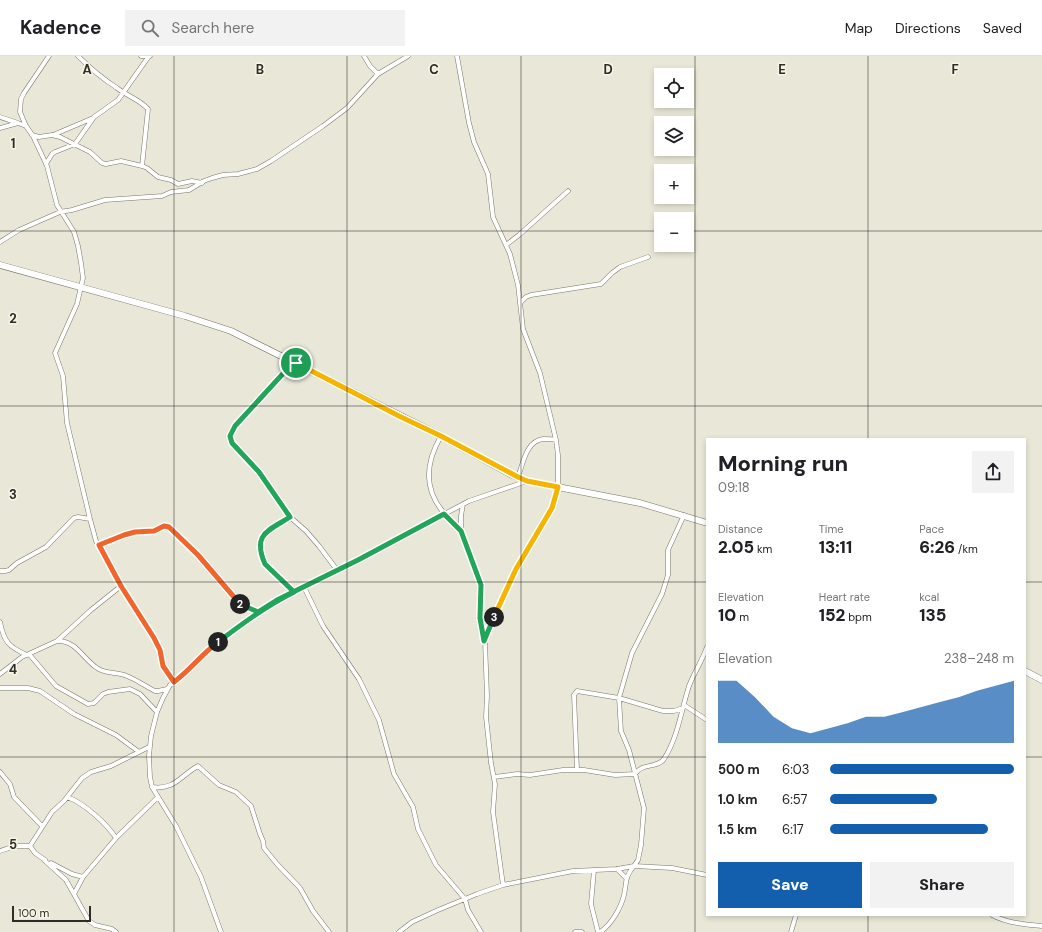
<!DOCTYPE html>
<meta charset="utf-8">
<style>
:root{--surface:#fff;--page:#f2f2f2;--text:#202124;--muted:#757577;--line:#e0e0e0;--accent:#135ead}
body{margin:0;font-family:"DM Sans",sans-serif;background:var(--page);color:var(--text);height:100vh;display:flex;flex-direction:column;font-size:15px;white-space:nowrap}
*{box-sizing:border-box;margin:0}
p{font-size:13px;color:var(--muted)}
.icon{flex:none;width:22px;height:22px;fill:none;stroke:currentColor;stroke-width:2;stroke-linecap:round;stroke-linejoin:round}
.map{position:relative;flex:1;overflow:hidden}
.drawer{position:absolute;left:706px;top:382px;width:320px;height:478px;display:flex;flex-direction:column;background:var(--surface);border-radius:0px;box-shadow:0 2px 6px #0003}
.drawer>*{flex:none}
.tools{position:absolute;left:654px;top:12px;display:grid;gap:8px}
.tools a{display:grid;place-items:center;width:40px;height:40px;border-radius:0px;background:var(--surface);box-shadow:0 2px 6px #0003;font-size:20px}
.scale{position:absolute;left:12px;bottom:10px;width:79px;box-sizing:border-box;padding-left:4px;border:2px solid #2d2d27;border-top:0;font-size:11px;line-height:14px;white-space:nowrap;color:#2d2d27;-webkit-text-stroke:3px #f6f5e5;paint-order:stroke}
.pin{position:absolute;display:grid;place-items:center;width:34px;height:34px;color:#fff;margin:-17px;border:2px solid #fff;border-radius:50%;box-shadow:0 1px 4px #0007}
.km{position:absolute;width:20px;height:20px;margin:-10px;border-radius:50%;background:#222;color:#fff;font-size:11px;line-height:20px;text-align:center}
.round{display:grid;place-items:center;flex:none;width:42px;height:42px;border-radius:0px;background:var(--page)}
.overview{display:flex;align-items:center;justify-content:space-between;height:68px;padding:0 12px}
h1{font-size:22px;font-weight:800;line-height:30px}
.metrics{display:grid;grid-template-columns:repeat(3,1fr);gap:6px;height:68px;padding:4px 12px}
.metrics div{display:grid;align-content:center}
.metrics b{font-size:17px;font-weight:800}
.metrics small{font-size:11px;font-weight:400}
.metrics p{font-size:11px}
.chart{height:112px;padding:8px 12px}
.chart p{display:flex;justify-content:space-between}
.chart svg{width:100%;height:72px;margin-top:4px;fill:var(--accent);opacity:.7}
.primary-button{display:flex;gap:8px;margin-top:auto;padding:8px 12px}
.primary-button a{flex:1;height:46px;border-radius:0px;background:var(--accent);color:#fff;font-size:16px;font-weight:800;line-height:46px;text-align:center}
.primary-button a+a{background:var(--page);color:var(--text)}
ul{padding:0 12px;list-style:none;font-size:13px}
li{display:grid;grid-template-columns:64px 48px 1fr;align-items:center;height:30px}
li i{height:10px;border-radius:5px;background:var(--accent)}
header{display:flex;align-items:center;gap:24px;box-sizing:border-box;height:56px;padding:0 20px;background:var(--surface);border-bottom:1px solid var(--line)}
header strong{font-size:19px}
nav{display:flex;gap:22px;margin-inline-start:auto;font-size:14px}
.search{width:280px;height:36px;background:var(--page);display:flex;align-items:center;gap:10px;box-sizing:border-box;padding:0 14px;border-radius:0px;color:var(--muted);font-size:15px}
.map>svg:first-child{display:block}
</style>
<header>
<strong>Kadence</strong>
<div class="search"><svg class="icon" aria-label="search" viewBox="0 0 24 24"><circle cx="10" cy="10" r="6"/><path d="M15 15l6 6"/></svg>Search here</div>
<nav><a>Map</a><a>Directions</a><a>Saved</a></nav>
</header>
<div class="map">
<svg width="1042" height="876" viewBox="0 0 1042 876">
<rect width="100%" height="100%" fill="#e9e8d8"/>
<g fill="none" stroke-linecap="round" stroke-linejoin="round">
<defs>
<path id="street" d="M49,0L24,37L21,43L20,56L26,70L33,80L47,110L57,149L74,176L78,190L81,207L83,222L77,248L55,297L63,320L67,367L90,463L96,485L121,530L154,582L160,594L163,610L174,626
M78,0C90,12 103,23 117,32C127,40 139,43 148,53L142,110
M141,0H150
M364,0L370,10L378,18
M457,0L469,67L474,86L488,118L493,161L510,198L518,229L523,273L540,317L556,384L558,399V431L552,452L516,513L496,556L485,585L487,640L486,661L491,707L495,728L493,756L503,829
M0,61L18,67
M0,72L18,67L26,70
M32,79L39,81L52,79L60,81L90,96L102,107L106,108L121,105L142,110L147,112L158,121L171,124L178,128L192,125L202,127
M53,79L93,62
M46,108L52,98L55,96L75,88L94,61L118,44L149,0
M0,186L19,174L60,156L72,154L105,144L162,140L171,136L189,134L204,125L212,122L223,119L238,118L257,113L271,105L323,70L347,52L378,18L408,0
M506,189L519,179L568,135
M520,247L526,241L531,239L601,228L612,217L620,211L648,201
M296,307L290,310L235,370C231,376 228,380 233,387L259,416L290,461L306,475L319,490L337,514
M441,380C426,406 423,433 444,457C449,464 455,469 461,475
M518,421C523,408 526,385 543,383C547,383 552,383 556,384
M463,448L461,460V475L482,533L480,562L484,583
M290,461C268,475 252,477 265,508L294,536
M99,489L124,479L135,476L154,475L164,470L169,471L198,499L237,545L242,549L258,556
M0,515H5L9,514L17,507L46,491L74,462L78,461L90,463
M304,531L323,570L359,623L379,664L394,718L413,751L418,773L436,809L465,843L468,854L481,876
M0,566C4,586 9,591 27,599
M57,585L91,554L121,530
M29,598L56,630L88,648L94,647L103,638L108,636L130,633L140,638L157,656
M0,618L22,601L57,585C76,584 83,603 97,612C105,618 118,616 127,620C137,624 145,630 155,635H158L167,633
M0,632H28L40,635L74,658L116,679L139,696
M684,649L707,664
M577,714L574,639L577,635L619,642L663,655H674L683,652
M0,716L10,728L14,741L42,770
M494,721L517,718L530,719L563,714H584L615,719L635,718C643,706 657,713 664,703C678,681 681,655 689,630C694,617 702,605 707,591
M152,731C175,734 180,720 198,710L219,729L236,736L251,750L260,778L263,785L264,792L277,808L300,832L313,855L329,876
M67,741C84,747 106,767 116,782
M30,790L35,797L45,804
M0,795L15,790H30L52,756L64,745L82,722L91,716L111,710L149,691
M44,804L66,824L89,865L95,869L112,873L116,876
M51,807L72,818L83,821
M617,813L626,822
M594,814L591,848L598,876
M74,838L83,821L117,781L158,741
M992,859C1007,867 1025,869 1042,870
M221,876L201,821L176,770L152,731L150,721L149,700L151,680L157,656L163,642L170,629L185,616L206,595L258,556L277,544L358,504L469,445L527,425
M399,876L412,866L438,854L477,838L503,829L573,815L617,813L634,810L638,804L641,789L644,752L629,694L621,675L619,642L632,597L662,538L668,519V494L684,459
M575,876H582
M600,876C611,869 621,852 624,839C627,826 624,822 634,810L672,812L707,819
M791,876L796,859"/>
<path id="secondary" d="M0,209L185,260L231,275L441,380L510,418L527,425L640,447L707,467
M1025,615L1042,624"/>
</defs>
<use href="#street" stroke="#777668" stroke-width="5"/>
<use href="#secondary" stroke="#777668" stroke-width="7"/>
<use href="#street" stroke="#fff" stroke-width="4"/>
<use href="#secondary" stroke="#fff" stroke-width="6"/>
</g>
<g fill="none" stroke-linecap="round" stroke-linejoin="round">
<defs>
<path id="split-1" d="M218,586C242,568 266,550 294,536L265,508C252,478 268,475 290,461L259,416L232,387L230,380L235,370L290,310L296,307"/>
<path id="split-2" d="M218,586C202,598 190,614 174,626L163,610L160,594L154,582L121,530L99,489L124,479L135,476L154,475L164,470L169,471L198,499L240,548"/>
<path id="split-3" d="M240,548L258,556L277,544L358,504L444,458L461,475L481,529L480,562L484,585L494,561"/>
<path id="split-4" d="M296,307L401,361L441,380L518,421L527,425L558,431L552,452L516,513L494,561"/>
</defs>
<use href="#split-1" stroke="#fff" stroke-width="8"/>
<use href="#split-2" stroke="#fff" stroke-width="8"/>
<use href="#split-3" stroke="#fff" stroke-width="8"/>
<use href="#split-4" stroke="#fff" stroke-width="8"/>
<use href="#split-1" stroke="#22a559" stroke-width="5"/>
<use href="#split-2" stroke="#f0652b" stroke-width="5"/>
<use href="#split-3" stroke="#22a559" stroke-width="5"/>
<use href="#split-4" stroke="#f5b400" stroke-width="5"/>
</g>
<path fill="none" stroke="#2d2d27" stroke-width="1" stroke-opacity="0.55" d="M174,0V876M347,0V876M521,0V876M695,0V876M868,0V383M0,175H661M687,175H1042M0,350H1042M0,526H707M1025,526H1042M0,701H707M1025,701H1042M868,859V876"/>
<g font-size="13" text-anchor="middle" font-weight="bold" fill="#2d2d27" stroke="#f6f5e5" stroke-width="3" stroke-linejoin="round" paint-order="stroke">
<text x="87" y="18">A</text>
<text x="260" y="18">B</text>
<text x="434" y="18">C</text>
<text x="608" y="18">D</text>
<text x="782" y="18">E</text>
<text x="955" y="18">F</text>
<text x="13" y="92">1</text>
<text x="13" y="267">2</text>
<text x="13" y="443">3</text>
<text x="13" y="618">4</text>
<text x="13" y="793">5</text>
</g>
</svg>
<div class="tools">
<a><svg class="icon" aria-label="locate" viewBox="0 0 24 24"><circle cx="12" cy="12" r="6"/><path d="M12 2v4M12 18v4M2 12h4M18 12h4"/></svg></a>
<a><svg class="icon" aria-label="layers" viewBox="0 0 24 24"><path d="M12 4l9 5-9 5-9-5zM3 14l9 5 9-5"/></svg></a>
<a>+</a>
<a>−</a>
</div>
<div class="scale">100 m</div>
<div class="pin" style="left:296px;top:307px;background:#1e9e55"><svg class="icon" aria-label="arrive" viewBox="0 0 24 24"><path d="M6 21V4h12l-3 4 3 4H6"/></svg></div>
<b class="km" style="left:218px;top:586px">1</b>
<b class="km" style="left:240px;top:548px">2</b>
<b class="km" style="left:494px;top:561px">3</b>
<section class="drawer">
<div class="overview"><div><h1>Morning run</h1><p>09:18</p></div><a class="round"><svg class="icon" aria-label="share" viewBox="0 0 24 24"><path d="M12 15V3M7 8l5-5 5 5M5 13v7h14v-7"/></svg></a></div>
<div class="metrics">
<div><p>Distance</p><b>2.05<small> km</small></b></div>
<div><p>Time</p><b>13:11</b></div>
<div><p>Pace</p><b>6:26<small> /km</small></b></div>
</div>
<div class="metrics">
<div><p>Elevation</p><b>10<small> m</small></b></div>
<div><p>Heart rate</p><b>152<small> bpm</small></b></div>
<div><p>kcal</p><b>135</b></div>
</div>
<div class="chart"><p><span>Elevation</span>238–248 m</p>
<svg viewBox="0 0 160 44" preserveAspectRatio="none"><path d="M0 44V6L10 6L20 16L30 28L40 35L50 38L60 35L70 32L80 28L90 28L100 25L110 22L120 19L130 16L140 12L150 9L160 6V44z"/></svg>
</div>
<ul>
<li><b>500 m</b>6:03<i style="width:100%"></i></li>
<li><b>1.0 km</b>6:57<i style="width:58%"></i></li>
<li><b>1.5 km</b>6:17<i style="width:86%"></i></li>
</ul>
<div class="primary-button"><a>Save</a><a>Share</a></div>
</section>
</div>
